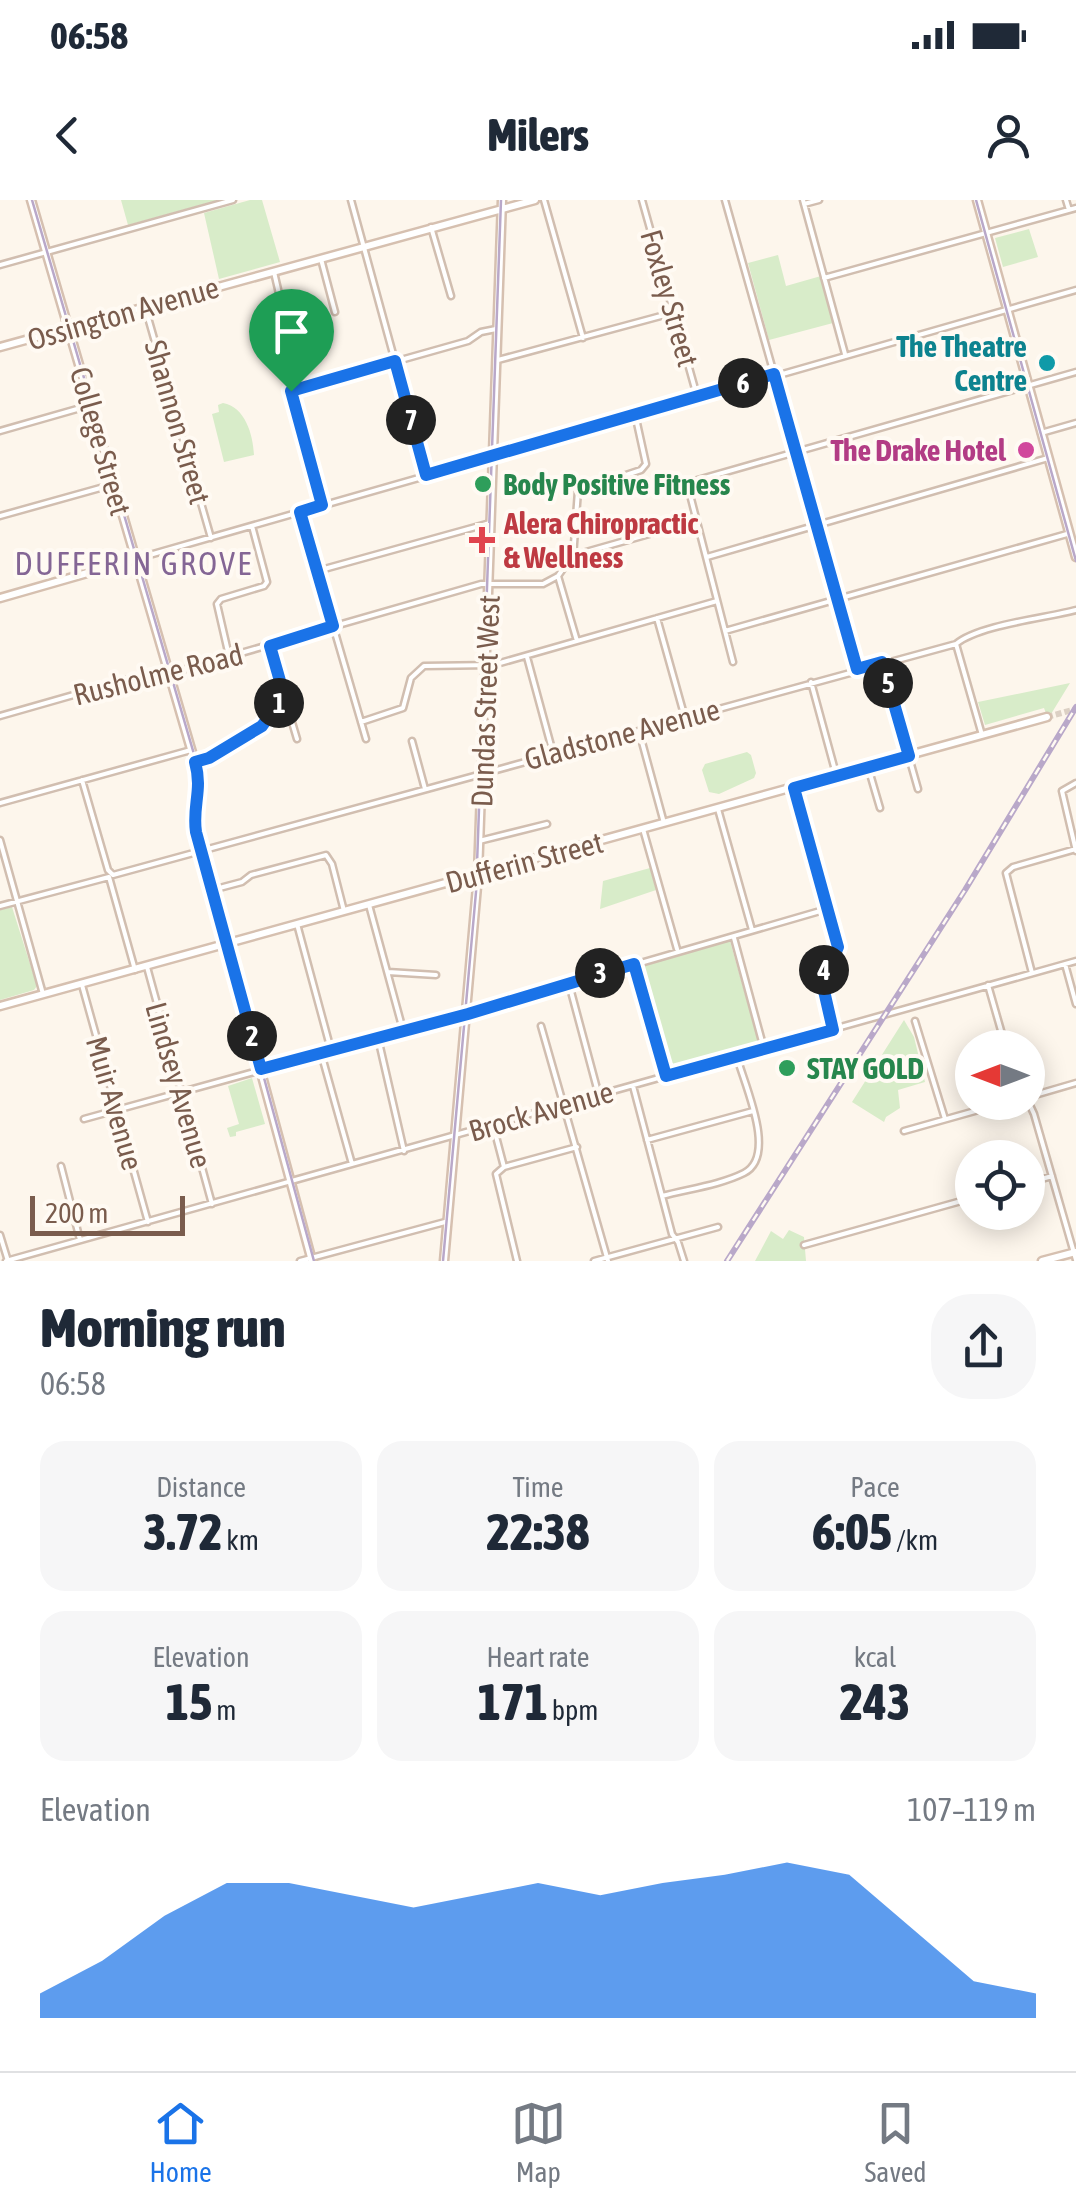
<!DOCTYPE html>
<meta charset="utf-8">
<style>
:root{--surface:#fff;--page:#f6f6f7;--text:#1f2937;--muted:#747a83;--line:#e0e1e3;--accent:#1a73e8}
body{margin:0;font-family:"Asap Condensed",sans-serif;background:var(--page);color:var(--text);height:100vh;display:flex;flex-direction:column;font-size:38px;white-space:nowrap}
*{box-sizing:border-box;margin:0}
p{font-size:32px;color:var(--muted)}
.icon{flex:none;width:55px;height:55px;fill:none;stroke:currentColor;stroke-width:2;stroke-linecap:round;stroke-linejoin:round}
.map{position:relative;height:1061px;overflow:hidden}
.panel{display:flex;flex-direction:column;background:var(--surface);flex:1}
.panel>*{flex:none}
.needle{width:65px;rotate:270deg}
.tools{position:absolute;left:955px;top:830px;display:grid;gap:20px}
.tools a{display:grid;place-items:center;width:90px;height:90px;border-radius:50%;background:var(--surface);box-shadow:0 5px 25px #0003;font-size:50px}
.scale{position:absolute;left:30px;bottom:25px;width:155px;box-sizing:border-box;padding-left:10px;border:5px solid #7a5c4d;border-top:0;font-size:28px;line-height:35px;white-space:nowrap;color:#7a5c4d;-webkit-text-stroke:8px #fffaf3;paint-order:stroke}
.pin{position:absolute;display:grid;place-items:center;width:85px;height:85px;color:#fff;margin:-102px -42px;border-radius:50% 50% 50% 0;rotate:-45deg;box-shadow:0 0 10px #0007}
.pin .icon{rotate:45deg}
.km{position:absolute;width:50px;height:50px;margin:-25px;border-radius:50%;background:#222;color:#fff;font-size:28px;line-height:50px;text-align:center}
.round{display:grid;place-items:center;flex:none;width:105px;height:105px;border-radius:40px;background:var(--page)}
.headline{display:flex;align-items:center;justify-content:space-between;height:170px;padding:0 40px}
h1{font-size:55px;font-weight:800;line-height:75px}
.metrics{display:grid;grid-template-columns:repeat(3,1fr);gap:15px;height:170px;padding:10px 40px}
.metrics div{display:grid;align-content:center;border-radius:25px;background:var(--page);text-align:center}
.metrics b{font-size:50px;font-weight:800}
.metrics small{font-size:28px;font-weight:400}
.metrics p{font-size:28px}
.chart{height:280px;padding:20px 40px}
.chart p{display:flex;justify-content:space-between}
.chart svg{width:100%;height:180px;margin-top:10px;fill:var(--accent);opacity:.7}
.status{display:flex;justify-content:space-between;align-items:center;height:70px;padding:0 50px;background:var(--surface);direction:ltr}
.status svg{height:28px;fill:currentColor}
header{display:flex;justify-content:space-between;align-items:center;height:130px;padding:0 40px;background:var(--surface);font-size:45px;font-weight:800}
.tab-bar{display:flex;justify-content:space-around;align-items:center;height:140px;border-top:2px solid var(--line);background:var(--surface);font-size:28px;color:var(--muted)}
.tab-bar a{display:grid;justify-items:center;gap:5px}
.tab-bar .current{color:var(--accent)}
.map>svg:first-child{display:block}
</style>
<div class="status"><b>06:58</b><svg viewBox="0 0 49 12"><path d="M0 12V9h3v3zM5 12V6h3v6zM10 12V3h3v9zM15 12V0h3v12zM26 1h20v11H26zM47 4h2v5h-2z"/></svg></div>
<header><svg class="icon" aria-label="back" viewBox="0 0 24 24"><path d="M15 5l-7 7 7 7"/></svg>Milers<svg class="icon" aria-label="person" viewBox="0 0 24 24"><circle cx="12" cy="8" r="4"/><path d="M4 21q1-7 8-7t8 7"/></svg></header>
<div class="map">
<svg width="1076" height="1061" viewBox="0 0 1076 1061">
<rect width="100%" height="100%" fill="#fdf6ec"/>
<path fill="#d8ecc9" d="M121,0H218L128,25Z
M250,0H262L280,62L219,79L204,13Z
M1029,29L1038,57L1003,67L995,38Z
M778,55L786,86L821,76L833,123L769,140L748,63Z
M223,203C245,207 253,234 254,255L224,262L212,214L219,212L218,205Z
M1070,483L1048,519L1044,508L985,525L978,502Z
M747,552L751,555L756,573L754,578L719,594L709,592L702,570L705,564Z
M650,668L656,690L600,709L603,681Z
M12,707L37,786L34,790L0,800V710Z
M730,741L759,844L669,870L639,766Z
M904,820L914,837L925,882L898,890L900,908L886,917L884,922L852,902Z
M252,878L265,924L236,932V936L230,937L227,928L239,924L228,886Z
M789,1030L804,1037L806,1061H755L771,1031L783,1039Z"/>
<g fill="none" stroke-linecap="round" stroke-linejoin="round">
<path stroke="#dcd0c4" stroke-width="6" stroke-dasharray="6 3" stroke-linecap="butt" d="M1047,517L1076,509"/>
<defs>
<path id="street" d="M351,0L426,275
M544,0L583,138
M642,0L697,196
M725,0L857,469
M803,0L845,154
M1066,0L1069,10
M804,4L819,0
M431,27L451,96
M321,59L335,112
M0,65L233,0
M274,72L283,111L280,149L321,305
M824,78L1076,8
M145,107L211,338
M498,160L672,113
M291,191L468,141L481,132L496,129
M0,231L91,205
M1041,233L1076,223
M300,312L366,539
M0,316L111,285
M573,357L578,291L641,270L646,264L635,214
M707,357L1048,258
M139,358L1076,90
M317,371L490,323
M558,376L577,441
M657,418L685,518
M725,431L1067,334
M956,444L982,535
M270,448L297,539
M229,456L217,404L221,399L264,386L267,382L252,326
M527,457L553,553
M733,462L687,283L1076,172
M882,462L918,589
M811,482L836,574
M0,516L161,470L175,472L481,384H543L558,376L570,359L579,354L695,321
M361,522L403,508L411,478L424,466L493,465L717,401
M639,531L664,623
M412,541L425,589
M195,562L209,558L261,527L284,495
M868,567L880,608
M82,580L108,670L113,675L956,444C978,425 1046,418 1076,410
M1076,583L1062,591L1076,651
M794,587L838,747L825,767L822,782L833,830
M0,603L191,550
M718,609L752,730
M643,629L677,749
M0,640L43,794
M479,641L547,624
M212,690L242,682L251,675L326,655L332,664L344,711
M369,705L403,830
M0,706L109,677L135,770
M297,724L331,850
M734,738L764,849
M634,763L665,874
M1065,764L1076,804
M147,767L212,1004
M388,772L436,775
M1032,773L1006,673L1013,667L1076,649
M569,784L599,896
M82,785L148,1022
M988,785L1006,848
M915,821L945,919
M541,826L608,1061
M378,838L404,951
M321,853L352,964
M633,886L672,1034L678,1042L684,1061
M1028,897L1076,883
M1028,901L1034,914L1076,1060
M84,919L468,813L827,709
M493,925L504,967L496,974L517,1061
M904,931L1007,902
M647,940L753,911
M61,966L80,1040
M504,967L577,947
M1028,983L1052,976
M662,996C688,989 720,985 744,973C778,956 744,884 737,857
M0,1035L8,1061
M804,1045L972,998
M6,1061L1076,761
M300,1061L445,1022
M594,1061L718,1027"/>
<path id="secondary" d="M31,0L198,573C203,593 193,612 196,632L312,1061
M977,0L1076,357
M0,147L535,0
M0,398L136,359
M0,806L1047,517
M444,1061L478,675L502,0
M1042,1061L1076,1052"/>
</defs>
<use href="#street" stroke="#d1beb0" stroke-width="9"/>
<use href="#secondary" stroke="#d6c0b0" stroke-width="11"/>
<use href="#street" stroke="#fff" stroke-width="4"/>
<use href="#secondary" stroke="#fff" stroke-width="6"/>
<path stroke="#b9a8c9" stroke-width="2.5" d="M32,0L201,578L196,619L198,636L314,1061
M976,0L1076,361
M443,1061L476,692L501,0"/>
<defs>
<path id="rail" d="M727,1061L965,690L1076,507"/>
</defs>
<use href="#rail" stroke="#b9a8c9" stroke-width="6"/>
<use href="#rail" stroke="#fffaf3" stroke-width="2.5" stroke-dasharray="8" stroke-linecap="butt"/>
</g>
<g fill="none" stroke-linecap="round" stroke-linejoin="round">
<defs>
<path id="route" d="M395,161L426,275L774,174L857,469L882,462L909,556L794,588L838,747L822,782L833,830L666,876L634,764L468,814L261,869L196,632C192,606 203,590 195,562L209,558L262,526L284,495L270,446L333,426L300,312L322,305L291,191Z"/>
</defs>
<use href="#route" stroke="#fff" stroke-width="20"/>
<use href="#route" stroke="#1a73e8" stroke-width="12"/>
</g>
<circle fill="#0f9aa8" stroke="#fffaf3" stroke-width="4" cx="1047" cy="163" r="10"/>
<circle fill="#d1479c" stroke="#fffaf3" stroke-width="4" cx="1026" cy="250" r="10"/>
<g fill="#2e9e5b" stroke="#fffaf3" stroke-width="4">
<circle cx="483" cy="284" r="10"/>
<circle cx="787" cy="868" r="10"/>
</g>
<path fill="#e0444e" stroke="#fffaf3" stroke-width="4" d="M477 325h10v10h10v10h-10v10h-10v-10h-10v-10h10z"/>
<g text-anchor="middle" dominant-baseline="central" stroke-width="8" stroke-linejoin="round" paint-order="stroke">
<g font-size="30" fill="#7a5c4d" stroke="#fffaf3">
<text transform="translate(670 98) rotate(74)">Foxley Street</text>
<text transform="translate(123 113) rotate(-16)">Ossington Avenue</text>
<text transform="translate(178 222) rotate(74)">Shannon Street</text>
<text transform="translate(101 241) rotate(74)">College Street</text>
<text transform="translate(158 474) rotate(-14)">Rusholme Road</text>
<text transform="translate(485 501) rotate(-88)">Dundas Street West</text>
<text transform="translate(622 534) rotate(-15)">Gladstone Avenue</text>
<text transform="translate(524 662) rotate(-15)">Dufferin Street</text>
<text transform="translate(179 885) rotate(74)">Lindsey Avenue</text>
<text transform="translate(115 903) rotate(74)">Muir Avenue</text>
<text transform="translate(541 911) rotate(-16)">Brock Avenue</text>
</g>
<g font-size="30" font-weight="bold" fill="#0d838f" stroke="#fffaf3" text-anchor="end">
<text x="1027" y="146">The Theatre<tspan x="1027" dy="34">Centre</tspan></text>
</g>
<g font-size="30" font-weight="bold" fill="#b23c85" stroke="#fffaf3" text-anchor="end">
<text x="1006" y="250">The Drake Hotel</text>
</g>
<g font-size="30" font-weight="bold" fill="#27864d" stroke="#fffaf3" text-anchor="start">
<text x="503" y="284">Body Positive Fitness</text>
<text x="807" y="868">STAY GOLD</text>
</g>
<g font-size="30" font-weight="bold" fill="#be3a42" stroke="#fffaf3" text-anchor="start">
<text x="504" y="323">Alera Chiropractic<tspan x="504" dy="34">&amp; Wellness</tspan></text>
</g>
<g font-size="32" letter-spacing="2.5" fill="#846695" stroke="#fffaf3">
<text x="134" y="363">DUFFERIN GROVE</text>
</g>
</g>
</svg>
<div class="tools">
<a><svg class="needle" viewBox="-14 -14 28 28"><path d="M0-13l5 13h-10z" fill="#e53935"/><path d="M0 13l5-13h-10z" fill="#747a83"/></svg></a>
<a><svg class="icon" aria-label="locate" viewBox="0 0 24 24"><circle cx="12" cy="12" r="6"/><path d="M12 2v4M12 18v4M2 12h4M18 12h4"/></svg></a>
</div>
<div class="scale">200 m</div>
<div class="pin" style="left:291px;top:191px;background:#1e9e55"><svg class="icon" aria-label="arrive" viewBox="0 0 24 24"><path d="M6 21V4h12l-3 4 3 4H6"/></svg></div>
<b class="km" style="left:279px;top:503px">1</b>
<b class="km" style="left:252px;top:836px">2</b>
<b class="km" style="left:600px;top:773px">3</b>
<b class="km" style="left:824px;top:770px">4</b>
<b class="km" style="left:888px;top:483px">5</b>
<b class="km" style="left:743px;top:183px">6</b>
<b class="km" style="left:411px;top:220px">7</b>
</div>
<section class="panel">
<div class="headline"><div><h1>Morning run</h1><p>06:58</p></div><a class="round"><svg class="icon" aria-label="share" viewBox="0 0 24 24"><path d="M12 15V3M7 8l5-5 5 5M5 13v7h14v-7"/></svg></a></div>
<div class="metrics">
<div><p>Distance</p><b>3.72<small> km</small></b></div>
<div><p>Time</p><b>22:38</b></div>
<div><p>Pace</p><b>6:05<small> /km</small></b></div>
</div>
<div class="metrics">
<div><p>Elevation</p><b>15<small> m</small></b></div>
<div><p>Heart rate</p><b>171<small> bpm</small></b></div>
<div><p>kcal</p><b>243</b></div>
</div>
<div class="chart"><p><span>Elevation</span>107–119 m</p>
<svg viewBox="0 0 160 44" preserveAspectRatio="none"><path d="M0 44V38L10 30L20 19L30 11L40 11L50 14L60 17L70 14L80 11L90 14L100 11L110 9L120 6L130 9L140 22L150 35L160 38V44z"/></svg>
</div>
</section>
<nav class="tab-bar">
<a class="current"><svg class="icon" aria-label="home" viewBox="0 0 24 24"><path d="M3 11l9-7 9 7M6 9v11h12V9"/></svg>Home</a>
<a><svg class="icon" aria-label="map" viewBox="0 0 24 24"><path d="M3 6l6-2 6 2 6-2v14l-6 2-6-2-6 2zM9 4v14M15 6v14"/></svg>Map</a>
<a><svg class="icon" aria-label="saved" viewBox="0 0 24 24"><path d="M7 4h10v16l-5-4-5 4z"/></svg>Saved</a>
</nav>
